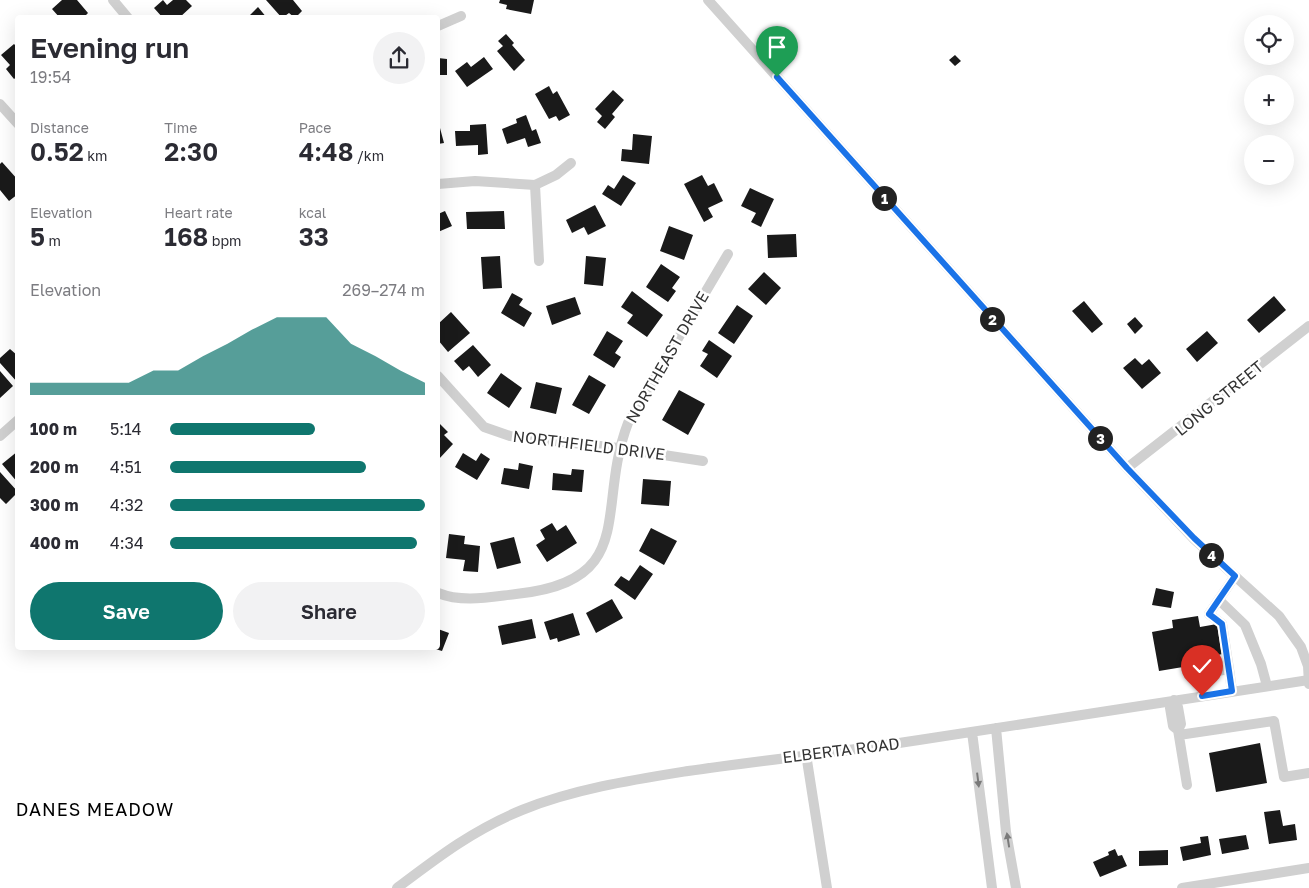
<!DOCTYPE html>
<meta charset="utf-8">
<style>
:root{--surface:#fff;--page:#f2f2f3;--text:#2b2b33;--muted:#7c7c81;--accent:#0f766e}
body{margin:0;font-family:"Golos Text",sans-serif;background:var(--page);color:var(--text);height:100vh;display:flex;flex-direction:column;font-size:19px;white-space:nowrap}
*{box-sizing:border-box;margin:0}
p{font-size:16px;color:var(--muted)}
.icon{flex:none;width:28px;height:28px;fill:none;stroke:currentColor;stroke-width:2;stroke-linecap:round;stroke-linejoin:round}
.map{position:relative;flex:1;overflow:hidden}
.details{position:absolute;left:15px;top:15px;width:425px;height:635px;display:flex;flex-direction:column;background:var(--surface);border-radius:5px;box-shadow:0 5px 20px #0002}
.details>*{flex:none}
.fabs{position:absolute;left:1244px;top:15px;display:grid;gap:10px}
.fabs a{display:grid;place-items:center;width:50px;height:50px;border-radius:50%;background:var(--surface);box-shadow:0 5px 20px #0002;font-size:25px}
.pin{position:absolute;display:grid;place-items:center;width:42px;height:42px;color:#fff;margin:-51px -21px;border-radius:50% 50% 50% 0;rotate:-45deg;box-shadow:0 0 5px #0007}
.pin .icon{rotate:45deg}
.km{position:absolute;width:25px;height:25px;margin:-12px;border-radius:50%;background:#222;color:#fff;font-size:14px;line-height:25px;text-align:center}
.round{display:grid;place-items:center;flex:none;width:52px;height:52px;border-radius:26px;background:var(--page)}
.summary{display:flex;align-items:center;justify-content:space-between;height:85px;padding:0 15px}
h1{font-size:28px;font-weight:600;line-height:38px}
.metrics{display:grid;grid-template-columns:repeat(3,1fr);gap:8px;height:85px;padding:5px 15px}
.metrics div{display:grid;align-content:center}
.metrics b{font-size:25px;font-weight:600}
.metrics small{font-size:14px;font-weight:400}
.metrics p{font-size:14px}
.chart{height:140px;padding:10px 15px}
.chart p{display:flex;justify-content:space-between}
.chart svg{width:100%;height:90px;margin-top:5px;fill:var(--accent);opacity:.7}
.cta{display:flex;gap:10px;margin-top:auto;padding:10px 15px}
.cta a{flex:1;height:58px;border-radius:30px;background:var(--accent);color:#fff;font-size:20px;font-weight:600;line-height:58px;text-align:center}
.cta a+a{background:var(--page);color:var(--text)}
ul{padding:0 15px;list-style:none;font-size:16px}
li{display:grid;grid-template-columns:80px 60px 1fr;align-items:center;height:38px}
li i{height:12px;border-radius:6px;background:var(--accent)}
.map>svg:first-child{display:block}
</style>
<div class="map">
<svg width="1309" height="888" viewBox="0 0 1309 888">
<rect width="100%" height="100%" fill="#fff"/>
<path fill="#1a1a1a" d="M62,0H77L88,13L83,18H60L52,9Z
M163,0L167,5L173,0H186L192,6L179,18H163L154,8Z
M266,0H293L302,11L295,18L289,13L282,18Z
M500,0H534L531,14L506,9L507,5L499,3Z
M258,7L267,18H250L249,16Z
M506,34L514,43L512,45L525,60L514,71L497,51L503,46L498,41Z
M14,44L18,48V76L14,79L6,69L10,65L1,55Z
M955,55L961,61L955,66L949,60Z
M484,57L493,69L467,87L455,71L467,62L471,67Z
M438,58L447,59V75H438Z
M549,86L553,94L557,91L570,115L559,121L556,116L549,119L535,94Z
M613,90L624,100L612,114L615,117L605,129L597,122L602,116L595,109Z
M526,115L532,131L536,129L541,143L528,147L525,138L507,144L502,129L517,123L516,119Z
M486,124L488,154L478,155V145L456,146L455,131H470V125Z
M440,128L444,143L438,144V129Z
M633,134L652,136L649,164L621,161L622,149L632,150Z
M2,162L18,180V194L9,201L0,190V164Z
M623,175L636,183L621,206L602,194L608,185L614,189Z
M702,175L708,186L714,183L723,201L708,208L713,217L704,222L684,184Z
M750,188L774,199L761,227L751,222L756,213L741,206Z
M595,205L606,226L588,235L584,227L572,233L566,220Z
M445,211L452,226L438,232V214Z
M504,211L505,229H467L466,212Z
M669,226L693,235L684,260L660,251Z
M796,234L797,257L768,258L767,235Z
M500,256L502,288L483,289L481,257Z
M586,256L606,258L603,286L584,284Z
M661,264L680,277L672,288L676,291L668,302L646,287Z
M764,272L781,288L766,305L748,289Z
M632,291L663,315L647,337L627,323L633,315L621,307Z
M512,293L523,299L519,305L532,313L524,327L501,313Z
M1274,296L1286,310L1259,333L1247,320Z
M575,297L581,314L552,325L546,306Z
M1084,301L1103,324L1092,333L1072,311Z
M737,305L753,316L734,344L718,333Z
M451,312L470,333L448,352L438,340V324Z
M1135,317L1143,326L1135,334L1127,324Z
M607,331L623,341L615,353L621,357L614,368L593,355Z
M1207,331L1218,343L1197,362L1186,349Z
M709,340L732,356L717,378L700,366L708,354L702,351Z
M473,345L491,365L478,377L469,366L463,371L454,361Z
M10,349L18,356V383L0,363V358Z
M1135,358L1142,365L1149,359L1161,373L1142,389L1123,368Z
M0,371L13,386L0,398Z
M501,373L522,388L509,408L487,393Z
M589,375L606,385L589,414L572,405Z
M536,382L562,388L556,414L530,408Z
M679,390L705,404L688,435L662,420Z
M439,423L448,432L444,435L453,444L438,460Z
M18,451V483L2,464Z
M463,453L476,461L481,453L490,459L477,480L455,467Z
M519,463L533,466L529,489L501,484L504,468L518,470Z
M572,469L584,470L582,492L552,490L553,473L571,475Z
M0,472L18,492L6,504L0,498Z
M643,479L671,481L669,506L641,504Z
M552,523L557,531L566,525L577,543L547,562L536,545L545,539L540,530Z
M651,528L677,541L664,565L639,551Z
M449,534L465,536L464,544L480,546L478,572L463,571L465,560L446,558Z
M514,537L521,563L497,569L490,543Z
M640,565L653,574L635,600L614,585L621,576L629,581Z
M1156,588L1174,592L1171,608L1152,605Z
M612,599L623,618L596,633L586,613Z
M573,613L580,635L558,642L557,638L550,640L544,622Z
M1198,616L1200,627L1217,624L1223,654L1188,660L1189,666L1159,671L1152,632L1173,628L1172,620Z
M532,619L536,638L502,645L498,626Z
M438,629L449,633L442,651L432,648H438Z
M1260,743L1267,783L1216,792L1209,753Z
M1280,810L1283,826L1295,824L1297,840L1269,844L1264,812Z
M1246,835L1249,849L1222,854L1219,839Z
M1208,836L1211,855L1183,861L1180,847L1201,843L1200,837Z
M1115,849L1118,856L1122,855L1127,866L1100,877L1093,862L1109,855L1108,852Z
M1168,850V865L1139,866V851Z"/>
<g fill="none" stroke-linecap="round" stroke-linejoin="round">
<path stroke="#d0d0d0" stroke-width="10" d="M113,0L128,18
M708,0L1127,468L1194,539L1279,616L1301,647L1308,666L1309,684
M438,26L461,16
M0,104L18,124
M438,184L475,181L535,185L556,175L571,163
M535,185L539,261
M438,376L484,427L510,436L618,448L703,461
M0,436L18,420
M1127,468L1309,326
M438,593C463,603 490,597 516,594C640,581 595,509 628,423L728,254
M1219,600L1245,625L1261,664L1267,686
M1229,669L1222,624L1209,614L1235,576
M1194,675L1229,669L1232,691
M1174,700V704L1178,707L1181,724L1178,730L1187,785
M1174,704L1170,708L1173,726L1178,730
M996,728L1006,832L1016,888
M972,732L992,888
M1179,735L1274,721L1284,777L1309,773
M806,754L827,888
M397,888C438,857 473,830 522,810C574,789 632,780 688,771C765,760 842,752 919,740C1049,721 1179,699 1309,680
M1182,888L1309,868"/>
</g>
<defs><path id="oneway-solid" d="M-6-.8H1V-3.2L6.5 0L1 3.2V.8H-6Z" transform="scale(1.25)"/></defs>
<g fill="#7a7a7a">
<use href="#oneway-solid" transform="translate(978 780) rotate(83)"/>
<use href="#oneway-solid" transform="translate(1008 840) rotate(-99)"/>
</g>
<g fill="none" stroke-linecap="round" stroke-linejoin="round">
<defs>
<path id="route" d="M777,77L1127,468L1194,538L1235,576L1209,614L1222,624L1232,691L1202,696"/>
</defs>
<use href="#route" stroke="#fff" stroke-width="10"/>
<use href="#route" stroke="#1a73e8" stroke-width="6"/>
</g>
<g text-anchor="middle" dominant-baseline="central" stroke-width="5" stroke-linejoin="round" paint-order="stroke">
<g font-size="16" fill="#333" stroke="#fff">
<text transform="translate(667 357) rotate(-60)">NORTHEAST DRIVE</text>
<text transform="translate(1219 398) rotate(-39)">LONG STREET</text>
<text transform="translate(589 445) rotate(7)">NORTHFIELD DRIVE</text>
<text transform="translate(841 750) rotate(-7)">ELBERTA ROAD</text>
</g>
<g font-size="18" letter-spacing="1" fill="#000" stroke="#fff">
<text x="95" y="809">DANES MEADOW</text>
</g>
</g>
</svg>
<div class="fabs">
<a><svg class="icon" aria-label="locate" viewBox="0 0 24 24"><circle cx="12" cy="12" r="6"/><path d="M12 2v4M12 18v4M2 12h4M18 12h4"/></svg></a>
<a>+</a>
<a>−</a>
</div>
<div class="pin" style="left:777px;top:77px;background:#1e9e55"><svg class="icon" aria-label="arrive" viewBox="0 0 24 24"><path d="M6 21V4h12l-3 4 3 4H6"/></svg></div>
<div class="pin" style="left:1202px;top:696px;background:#d93025"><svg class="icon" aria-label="check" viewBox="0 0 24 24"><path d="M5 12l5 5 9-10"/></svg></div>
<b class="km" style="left:884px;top:198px">1</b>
<b class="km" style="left:992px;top:319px">2</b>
<b class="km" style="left:1100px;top:438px">3</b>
<b class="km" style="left:1211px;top:555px">4</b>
<section class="details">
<div class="summary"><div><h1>Evening run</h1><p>19:54</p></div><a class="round"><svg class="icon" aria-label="share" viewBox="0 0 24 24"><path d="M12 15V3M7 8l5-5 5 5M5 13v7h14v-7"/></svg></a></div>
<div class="metrics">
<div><p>Distance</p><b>0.52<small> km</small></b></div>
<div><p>Time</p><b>2:30</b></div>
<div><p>Pace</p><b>4:48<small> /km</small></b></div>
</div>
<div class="metrics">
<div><p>Elevation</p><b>5<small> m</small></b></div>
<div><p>Heart rate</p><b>168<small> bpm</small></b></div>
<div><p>kcal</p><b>33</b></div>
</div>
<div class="chart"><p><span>Elevation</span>269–274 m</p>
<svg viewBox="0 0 160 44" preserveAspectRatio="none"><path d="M0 44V38L10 38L20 38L30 38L40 38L50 32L60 32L70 25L80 19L90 12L100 6L110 6L120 6L130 19L140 25L150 32L160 38V44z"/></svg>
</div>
<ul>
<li><b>100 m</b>5:14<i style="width:57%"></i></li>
<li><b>200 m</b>4:51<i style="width:77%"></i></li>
<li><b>300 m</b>4:32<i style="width:100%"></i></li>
<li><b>400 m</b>4:34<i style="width:97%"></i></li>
</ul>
<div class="cta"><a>Save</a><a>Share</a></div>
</section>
</div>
